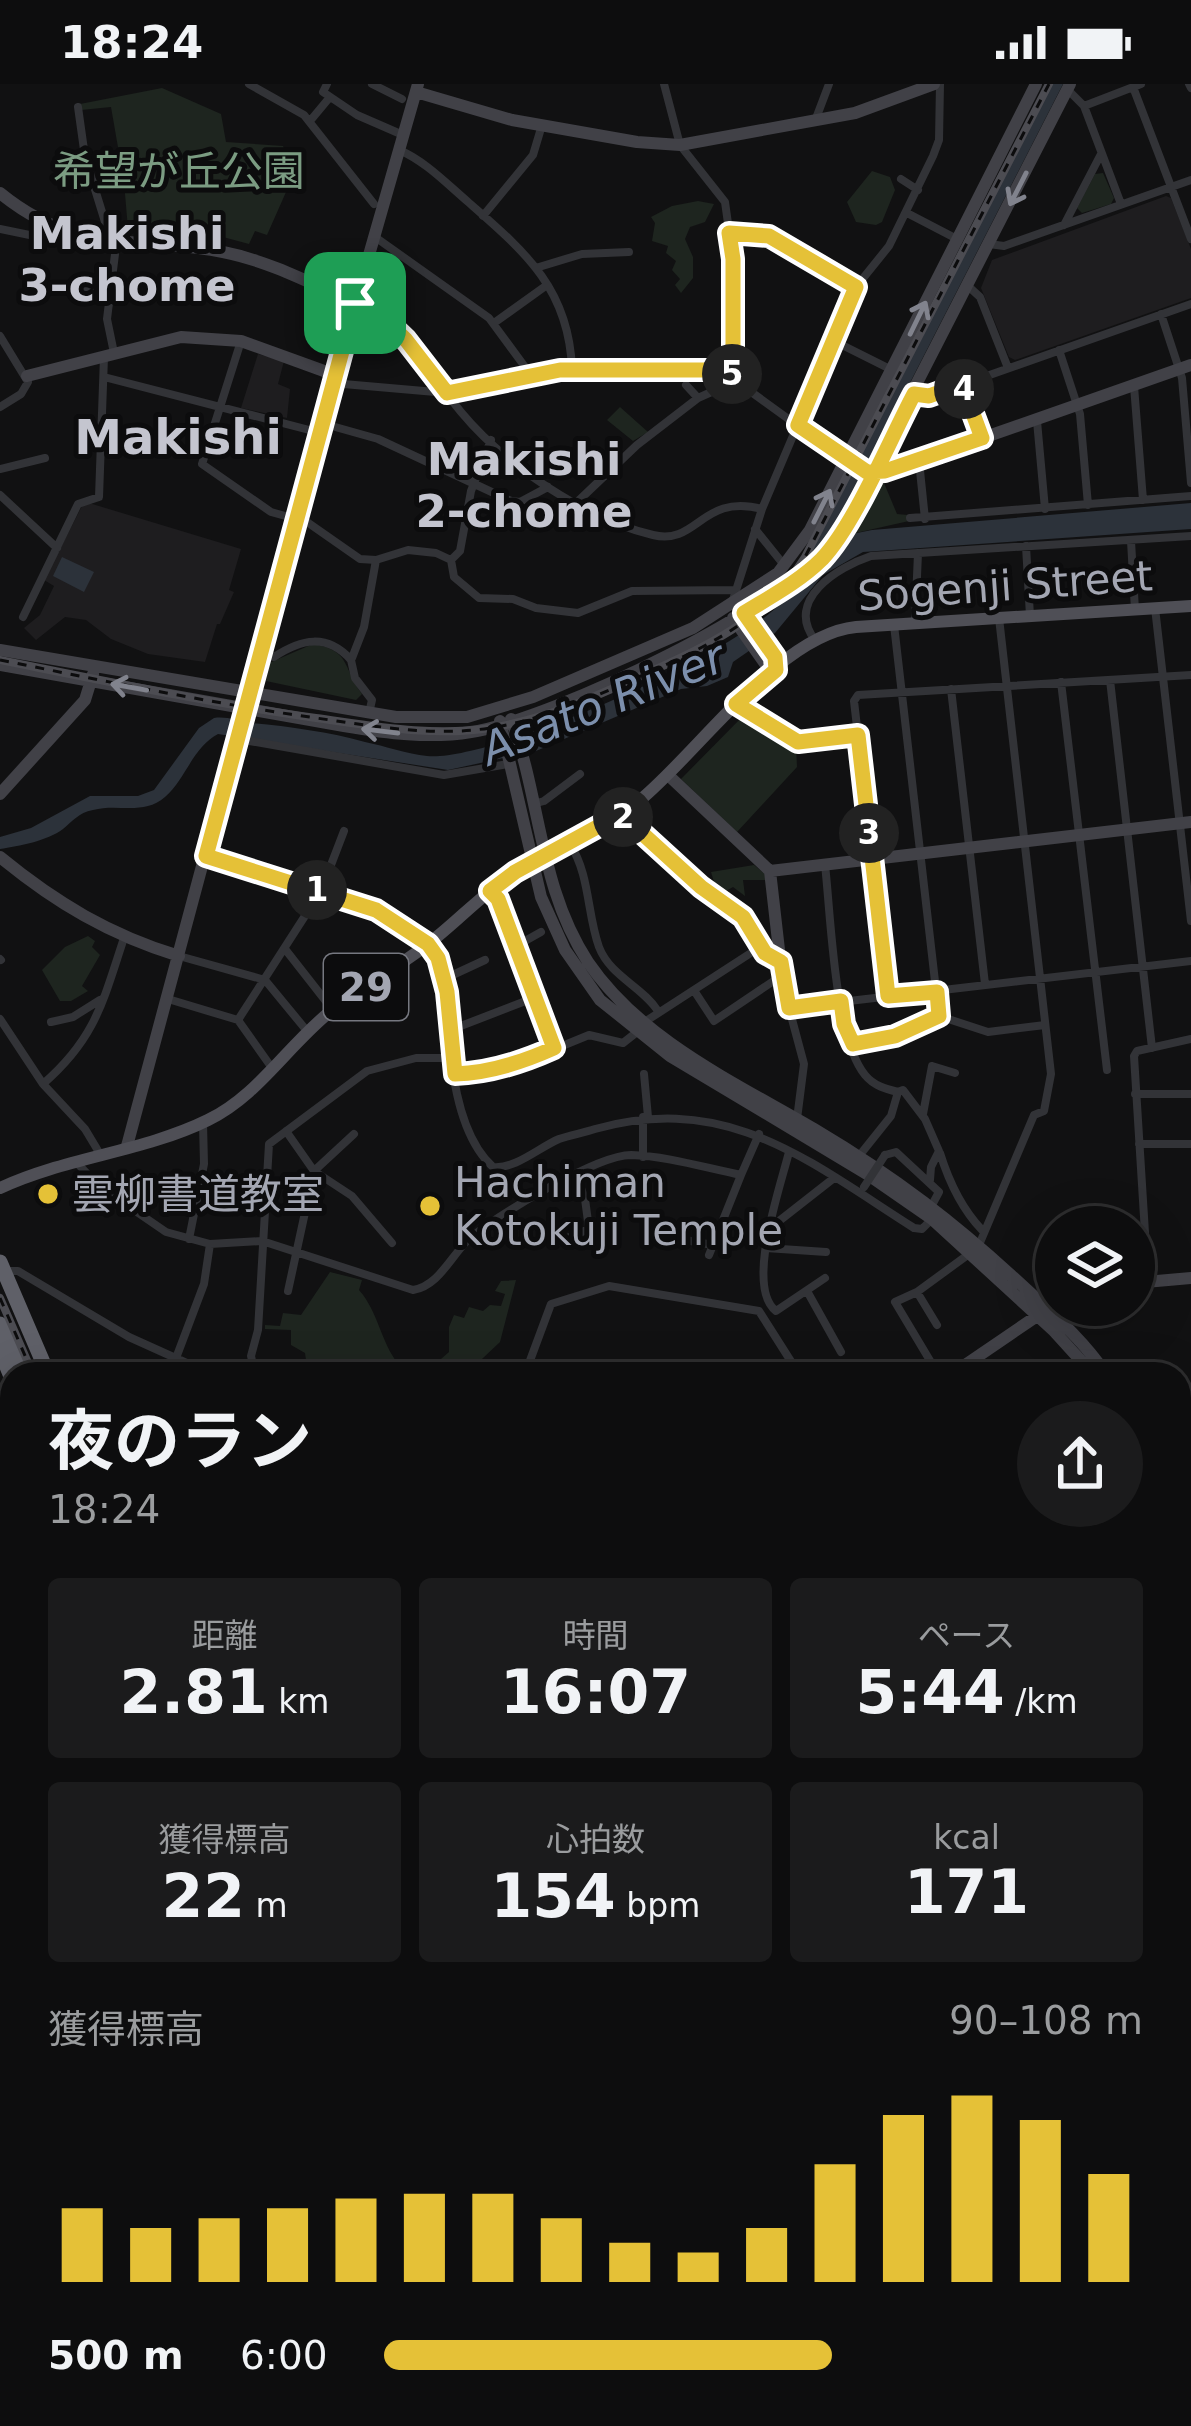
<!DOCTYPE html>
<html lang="ja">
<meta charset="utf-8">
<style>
:root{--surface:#0d0d0e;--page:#1b1b1c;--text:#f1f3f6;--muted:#9a9c9e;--line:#2d2d2e;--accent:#e5c137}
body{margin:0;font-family:"DejaVu Sans","Noto Sans JP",sans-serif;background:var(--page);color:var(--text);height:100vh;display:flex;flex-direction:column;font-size:45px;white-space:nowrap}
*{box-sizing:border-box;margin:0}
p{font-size:39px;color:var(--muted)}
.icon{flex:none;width:66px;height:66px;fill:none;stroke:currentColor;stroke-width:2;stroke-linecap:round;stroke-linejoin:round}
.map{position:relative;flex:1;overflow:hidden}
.sheet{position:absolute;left:0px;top:1278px;width:1191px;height:1065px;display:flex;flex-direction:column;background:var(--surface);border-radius:36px 36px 0 0;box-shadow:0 12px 48px #0002,0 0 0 3px var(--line)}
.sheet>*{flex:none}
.tools{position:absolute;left:1035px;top:1122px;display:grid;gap:24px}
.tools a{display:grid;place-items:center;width:120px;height:120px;border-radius:50%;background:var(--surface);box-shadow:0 12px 48px #0002,0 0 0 3px var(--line);font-size:60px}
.pin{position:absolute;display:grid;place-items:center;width:102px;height:102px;color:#fff;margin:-51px;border-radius:24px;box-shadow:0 6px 18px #0006}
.km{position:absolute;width:60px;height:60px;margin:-30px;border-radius:50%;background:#222;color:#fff;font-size:33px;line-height:60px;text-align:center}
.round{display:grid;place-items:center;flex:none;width:126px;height:126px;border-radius:63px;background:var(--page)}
.summary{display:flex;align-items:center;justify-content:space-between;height:204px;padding:0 48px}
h1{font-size:66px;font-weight:700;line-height:90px}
.metrics{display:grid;grid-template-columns:repeat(3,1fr);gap:18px;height:204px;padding:12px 48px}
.metrics div{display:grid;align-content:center;border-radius:12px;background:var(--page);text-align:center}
.metrics b{font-size:60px;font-weight:700}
.metrics small{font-size:33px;font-weight:400}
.metrics p{font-size:33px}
.chart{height:336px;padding:24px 48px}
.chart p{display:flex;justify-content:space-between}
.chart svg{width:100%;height:216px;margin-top:12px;stroke:var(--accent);stroke-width:6}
ul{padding:0 48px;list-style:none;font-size:39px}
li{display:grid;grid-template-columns:192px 144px 1fr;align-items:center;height:90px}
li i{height:30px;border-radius:15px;background:var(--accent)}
.status{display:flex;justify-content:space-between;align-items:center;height:84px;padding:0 60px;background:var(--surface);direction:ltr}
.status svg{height:33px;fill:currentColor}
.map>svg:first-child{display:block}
</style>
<div class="status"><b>18:24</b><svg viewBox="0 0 49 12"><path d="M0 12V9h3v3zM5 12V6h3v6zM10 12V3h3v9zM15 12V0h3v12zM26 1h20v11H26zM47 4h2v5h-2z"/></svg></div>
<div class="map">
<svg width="1191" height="2342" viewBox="0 0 1191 2342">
<rect width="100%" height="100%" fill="#111112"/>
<path fill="#1e1d1f" d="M1166,112L1171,114L1191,165V214L1015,276L1009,273L981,204L992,176Z
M258,270L284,277L278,300L290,305L287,334L241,324Z
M89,419L241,465L229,506L234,508L220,540H217L205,578L148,570L111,555L86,536L65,533L36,556L24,544L40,531L54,502L44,496L82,422Z"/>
<path fill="#1e251f" d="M162,4L221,30L226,58L283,62L294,90L267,151L255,147L249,160L197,146L128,145L124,98L97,101L95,96L123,92L111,23L81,26L80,20Z
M872,87L890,93L895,106L882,138L876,141L856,138L847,118Z
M1103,89L1114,114L1111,120L1082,129L1077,124L1095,90Z
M698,117L714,120L705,138L690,143L685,155L693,173V194L681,209L675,201L680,195L672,186L676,177L666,169L668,162L652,157L655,139L651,133L672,122Z
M620,323L648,348L633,357L607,336Z
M884,399L897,430L908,431L909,437L851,450L871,411Z
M313,560C352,567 342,584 362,610L356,616L266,597L269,579Z
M745,630L796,661L797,683L737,748L681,695Z
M754,781L765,790V796H743L745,812L733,803L726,807L715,801L711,788Z
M88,852L95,857L92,863L100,871L82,902L88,907L71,917H60L42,886L65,863Z
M330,1188L362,1196L359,1206C379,1229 380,1257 399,1281L396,1290H308L305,1269L291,1261V1246L265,1245V1241L280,1242L283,1229L301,1231Z
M516,1196L500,1258L466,1290H398L400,1284L425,1289L449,1268V1243L454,1231L464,1234L469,1223L483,1227L490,1221L501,1222L505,1210L495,1207L501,1197Z"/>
<path fill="#2c323a" d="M1050,0H1063L835,445L842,452L872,446L1191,419V445L863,468L823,491L775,549L733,578L728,593L707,602L681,605L536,667L448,686L218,650C192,664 186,695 165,713C143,732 118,719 93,726C78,729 73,737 63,745C47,757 19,762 0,765V753L31,744L90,712H138L154,706L199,644L214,634C227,632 237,637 250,639C285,642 329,648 365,658C385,662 407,670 427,672C490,679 748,566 787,512Z
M62,473L94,488L84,508L53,492Z"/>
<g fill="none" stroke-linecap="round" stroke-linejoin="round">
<path stroke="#323337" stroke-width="8" d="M249,0L304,31L374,120
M327,0L323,8L357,31L403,51
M372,0L402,15
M664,0L680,61L725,118L733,175V290
M1189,0L1191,4
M1133,3L1191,155
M1068,6L1084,22L1121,120
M1084,22L1141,0
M78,23L85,73L115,170L107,235L114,269
M310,37L330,13
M815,37L829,0
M399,66C425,77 446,99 467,117C524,167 569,204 572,285
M901,95L918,106
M907,129L957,155
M483,132L533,71L542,41
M1064,141L1101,70
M0,145L49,155L56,145
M729,149L769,152L856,203
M375,153L489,234L531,291
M989,160L1004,162L1191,96
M539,183L582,170L629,168
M968,202L980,213L1008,284
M48,206L112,208
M358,210C401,241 428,288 461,328C505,381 585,435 653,451C698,462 701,409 762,425
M1161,230L1182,294L1191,399
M494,239L547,201
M0,252L28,298L21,310L0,323
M241,257L202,380L271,428L307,438L360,475L376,476L408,466L436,469L451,476
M834,257L892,286
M1059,266L1080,330L1088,421
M104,293L317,348
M332,299L447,309L560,286H722L733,290L736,297L845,376
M962,300L982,354
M686,301L698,314
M1134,302L1143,416
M914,310L930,312L1191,220
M1037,337L1045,425
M321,339L378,355L511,417L520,418L548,403
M491,356L471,407L460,467L451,476L454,493L479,514L513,515L536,524L578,529L632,507L734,506
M919,377L925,435
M0,385L45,374
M0,411L57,464
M574,421L637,361L698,314L736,297
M910,434L1191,412
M755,445L784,481
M1131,457L1135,526
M1026,462L1030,532
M732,519L762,425L856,203L889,162L933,72L939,56L940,0
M1155,524L1191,837
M23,533L78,420L99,413L104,273
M915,539L918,469
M815,556C784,516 838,483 871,472L1191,452
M260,570L274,573C301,555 327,549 351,576L355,594L372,616L369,629
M352,574L364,543L376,476
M1110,596L1152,964
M1061,598L1107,986
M951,605L985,900
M736,620L798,658L858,651
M238,655L444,691L508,680
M533,720L544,717L580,690
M621,730L701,803L743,833L760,863L780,878
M570,760C590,791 587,830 599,863C610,892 643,903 658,927
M206,772C272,794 376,809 427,859C445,877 454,921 453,946C453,955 450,964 451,973C455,1009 465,1058 493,1083C516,1085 538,1064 559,1055C570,1051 583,1049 595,1045C728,1008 807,1076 914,1144L922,1145L932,1135
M825,781C831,832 834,953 865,991C874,1002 886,1005 898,1008L903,1006L925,1035L939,1067L931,1083L930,1096
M490,807L498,816L554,964
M516,862L541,848
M285,865L332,925
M179,872L265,896L307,947
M0,875L1,876
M444,895L485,876
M695,908L714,937L781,892
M888,912L854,617L858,611L1191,591
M168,915L238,936
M939,932L988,948L1045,941
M0,935L43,1000
M51,938L73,933L100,916
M643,939L760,863
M453,945L536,913
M852,960L895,952L939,932L894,541
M272,984L238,936L321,807L344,747
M455,990L476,989L528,976L589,951L623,959L637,948
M644,990L648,1033
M1135,1010H1191
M923,1030L932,982L955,989
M797,1035L804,980L789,924L1191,877
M286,1047L314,1087L352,1112L392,1159
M1139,1060H1191
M789,1068C780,1104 745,1203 776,1227L825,1194
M940,1069C949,1098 961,1124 982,1146L986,1144
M100,1070L85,1045L43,1000C96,954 103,917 124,854
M885,1071L896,1068L939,1108L932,1121
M859,1072L891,1032L898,1008
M643,1073V1033
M76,1078L99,1102L166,1148L210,1160L262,1157L413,1206C438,1202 450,1174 467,1157C493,1133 597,1071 631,1071C667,1072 706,1084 741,1091L759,1050
M774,1141L834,1094
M657,1151L713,1161
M189,1155L204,1080L203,1039
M553,1160L589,1145L585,1115L576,1090
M979,1161L1034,1031L1044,1027L1051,990L999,534
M766,1164L826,1168
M709,1171L741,1091
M5,1187H18L129,1253L211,1290
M1148,1197L1134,972L1137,967L1191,955
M288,1207L314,1087L354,1050
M807,1207L841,1268
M917,1208L937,1241
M170,1290L204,1200L210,1160
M255,1290L251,1272L258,1246L269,1060L367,987L416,974H451
M525,1290L551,1220L609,1202L759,1227L799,1290
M938,1290L895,1218L917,1208L969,1170
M1179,1319L1191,1318
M0,1360L12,1373
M0,1394L12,1385
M0,1455L12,1459
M0,1613L11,1600L12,1547
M0,1651L12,1657
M0,1733L12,1715
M0,1780L12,1774
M0,1879L12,1870
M0,2004L12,1997
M0,2026L12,2072
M0,2108L12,2103
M0,2160L12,2157
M0,2212L12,2209
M8,2280L12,2301
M200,2331L202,2342
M253,2331L257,2342
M318,2331L330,2342
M395,2331L406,2342
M456,2331L461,2342
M537,2331L540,2342
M597,2331L600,2342
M769,2331L771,2342
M851,2331L854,2342
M17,2342L64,2331L67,2342
M288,2342L297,2331
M376,2342L387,2331"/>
<path stroke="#414147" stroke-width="12" d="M416,8L512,36L637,58L680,61L855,29L934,0
M0,109C77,172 135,151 223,168C269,177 312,200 355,219
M27,292L181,253L241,257L335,291
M845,376L873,389L897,384L1191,281
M738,525L775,573L776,586
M733,534L766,581L776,586
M0,566L396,633H467L533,613L693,544L778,489L810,446L1036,0
M0,581L344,642C386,649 429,655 471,648C552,636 794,520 838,453L1070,0
M511,635C541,715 539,804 588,878C641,956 734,998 814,1045C895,1093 955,1139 1025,1204C1054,1231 1084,1257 1106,1290
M500,637L541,813L565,866L600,916L670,972L867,1090L932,1135L1053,1246L1093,1290
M668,691L770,787L783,901L789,924
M0,710L85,616L93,590
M0,773C56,819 110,851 179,872
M770,787L1191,738
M127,1062L318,349L418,0
M1134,1199L1191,1194
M952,1290L1037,1232
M1179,1476L1191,1475
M1179,1492L1191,1491
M1179,1770L1191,1940
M0,1925L12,1916
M0,1951L12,1944
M1179,1977L1191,2147
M1179,2240L1191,2230
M0,2268L12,2266
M130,2331L132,2342
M978,2342L992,2331
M1001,2342L1014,2331"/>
<path stroke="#4f4f56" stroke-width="12" d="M0,1104C66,1073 143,1068 208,1036C258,1012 288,961 331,927C362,903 397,884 428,860C457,838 482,810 513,790C554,764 600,748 639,717C697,670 780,550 856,543L1191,522"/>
<path stroke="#5f6068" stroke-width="15" d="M0,1178L48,1290
M0,1240L22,1290
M0,1266L12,1295
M678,2331L681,2342
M696,2331L699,2342"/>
<defs>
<path id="rail" d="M0,576C105,597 210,619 316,634C374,642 432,653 490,644C548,635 601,610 654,586C715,559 769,531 805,473L1049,0
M0,1214L33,1290
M683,2331L686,2342"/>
</defs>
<use href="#rail" stroke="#4c4c52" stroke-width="8"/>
<use href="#rail" stroke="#0c0c0d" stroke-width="3" stroke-dasharray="9" stroke-linecap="butt"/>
<path stroke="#323337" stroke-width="8" d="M864,1103L885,1071
M1179,1794L1191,1793"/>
</g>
<defs><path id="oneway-shaft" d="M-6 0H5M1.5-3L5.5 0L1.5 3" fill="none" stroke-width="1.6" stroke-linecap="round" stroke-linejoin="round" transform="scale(3)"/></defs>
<g stroke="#81838d">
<use href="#oneway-shaft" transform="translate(1018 105) rotate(117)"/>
<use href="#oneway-shaft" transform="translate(918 234) rotate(-64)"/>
<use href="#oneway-shaft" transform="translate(822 422) rotate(-63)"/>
<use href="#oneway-shaft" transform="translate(129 603) rotate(-170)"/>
<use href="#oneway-shaft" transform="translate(380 647) rotate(-173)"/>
</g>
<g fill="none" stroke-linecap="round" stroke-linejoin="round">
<defs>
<path id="route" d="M355,219L206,772L376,826L428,860L438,874L447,908L455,990C489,989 523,978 554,964L498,815L490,807L515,788L621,730L701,803L743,833L765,869L781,878L789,924L841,917L844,940L853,960L895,952L939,932L937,908L888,912L858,651L798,658L736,620L776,586L775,573L744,529C770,513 800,497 822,475C855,440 890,355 914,310L929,312L962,300L982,354L885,387L867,388L798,341L856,203L769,152L729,149L733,175V290L711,286H560L447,309L406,256L358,210L355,219"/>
</defs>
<use href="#route" stroke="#fff" stroke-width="24"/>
<use href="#route" stroke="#e5c137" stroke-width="15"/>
</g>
<g fill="#e5c137" stroke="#0c0c0d" stroke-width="4.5">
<circle cx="48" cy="1110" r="12"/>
<circle cx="430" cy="1122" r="12"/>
</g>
<g text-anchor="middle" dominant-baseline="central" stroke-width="10" stroke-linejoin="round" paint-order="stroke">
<rect fill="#0c0c0d" stroke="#767880" stroke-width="3" x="324" y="870" width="84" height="66" rx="9"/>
<g font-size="39" font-weight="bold" fill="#a3a6b2">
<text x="366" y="903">29</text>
</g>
<g font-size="42" fill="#7b9c82" stroke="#0c0c0d">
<text x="179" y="87">希望が丘公園</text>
</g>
<g font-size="42" fill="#a3a6b2" stroke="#0c0c0d">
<text transform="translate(1005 502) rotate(-4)">Sōgenji Street</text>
</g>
<g font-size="42" fill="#a3a6b2" stroke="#0c0c0d" text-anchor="start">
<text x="454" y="1098">Hachiman<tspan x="454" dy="48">Kotokuji Temple</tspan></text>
<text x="72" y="1110">雲柳書道教室</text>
</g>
<g font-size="45" font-weight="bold" fill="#c4c5cf" stroke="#0c0c0d">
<text x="127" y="149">Makishi<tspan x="127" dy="52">3-chome</tspan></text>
<text x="524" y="375">Makishi<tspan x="524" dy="52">2-chome</tspan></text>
</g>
<g font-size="45" font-style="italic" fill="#7c8fac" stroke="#0c0c0d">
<text transform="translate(603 619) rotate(-22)">Asato River</text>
</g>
<g font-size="48" font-weight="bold" fill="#c4c5cf" stroke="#0c0c0d">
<text x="178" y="353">Makishi</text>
</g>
</g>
</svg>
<div class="tools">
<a><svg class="icon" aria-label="layers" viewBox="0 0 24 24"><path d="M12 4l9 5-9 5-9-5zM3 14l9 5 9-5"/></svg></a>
</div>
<div class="pin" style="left:355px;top:219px;background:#1e9e55"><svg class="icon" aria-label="arrive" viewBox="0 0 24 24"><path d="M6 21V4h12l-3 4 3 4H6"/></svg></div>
<b class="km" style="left:317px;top:806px">1</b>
<b class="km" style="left:623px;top:733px">2</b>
<b class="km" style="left:869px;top:749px">3</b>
<b class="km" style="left:964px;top:305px">4</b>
<b class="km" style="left:732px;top:290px">5</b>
<section class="sheet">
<div class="summary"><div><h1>夜のラン</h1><p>18:24</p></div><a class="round"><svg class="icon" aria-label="share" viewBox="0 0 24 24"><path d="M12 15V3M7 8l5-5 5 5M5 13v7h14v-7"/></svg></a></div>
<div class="metrics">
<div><p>距離</p><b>2.81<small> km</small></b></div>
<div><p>時間</p><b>16:07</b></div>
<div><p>ペース</p><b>5:44<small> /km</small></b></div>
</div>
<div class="metrics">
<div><p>獲得標高</p><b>22<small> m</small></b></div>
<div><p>心拍数</p><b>154<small> bpm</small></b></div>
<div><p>kcal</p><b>171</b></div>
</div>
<div class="chart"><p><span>獲得標高</span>90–108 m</p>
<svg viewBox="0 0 160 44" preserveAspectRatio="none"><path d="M5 44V29M15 44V33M25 44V31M35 44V29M45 44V27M55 44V26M65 44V26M75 44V31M85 44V36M95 44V38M105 44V33M115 44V20M125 44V10M135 44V6M145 44V11M155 44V22"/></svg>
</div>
<ul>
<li><b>500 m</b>6:00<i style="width:59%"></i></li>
</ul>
</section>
</div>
